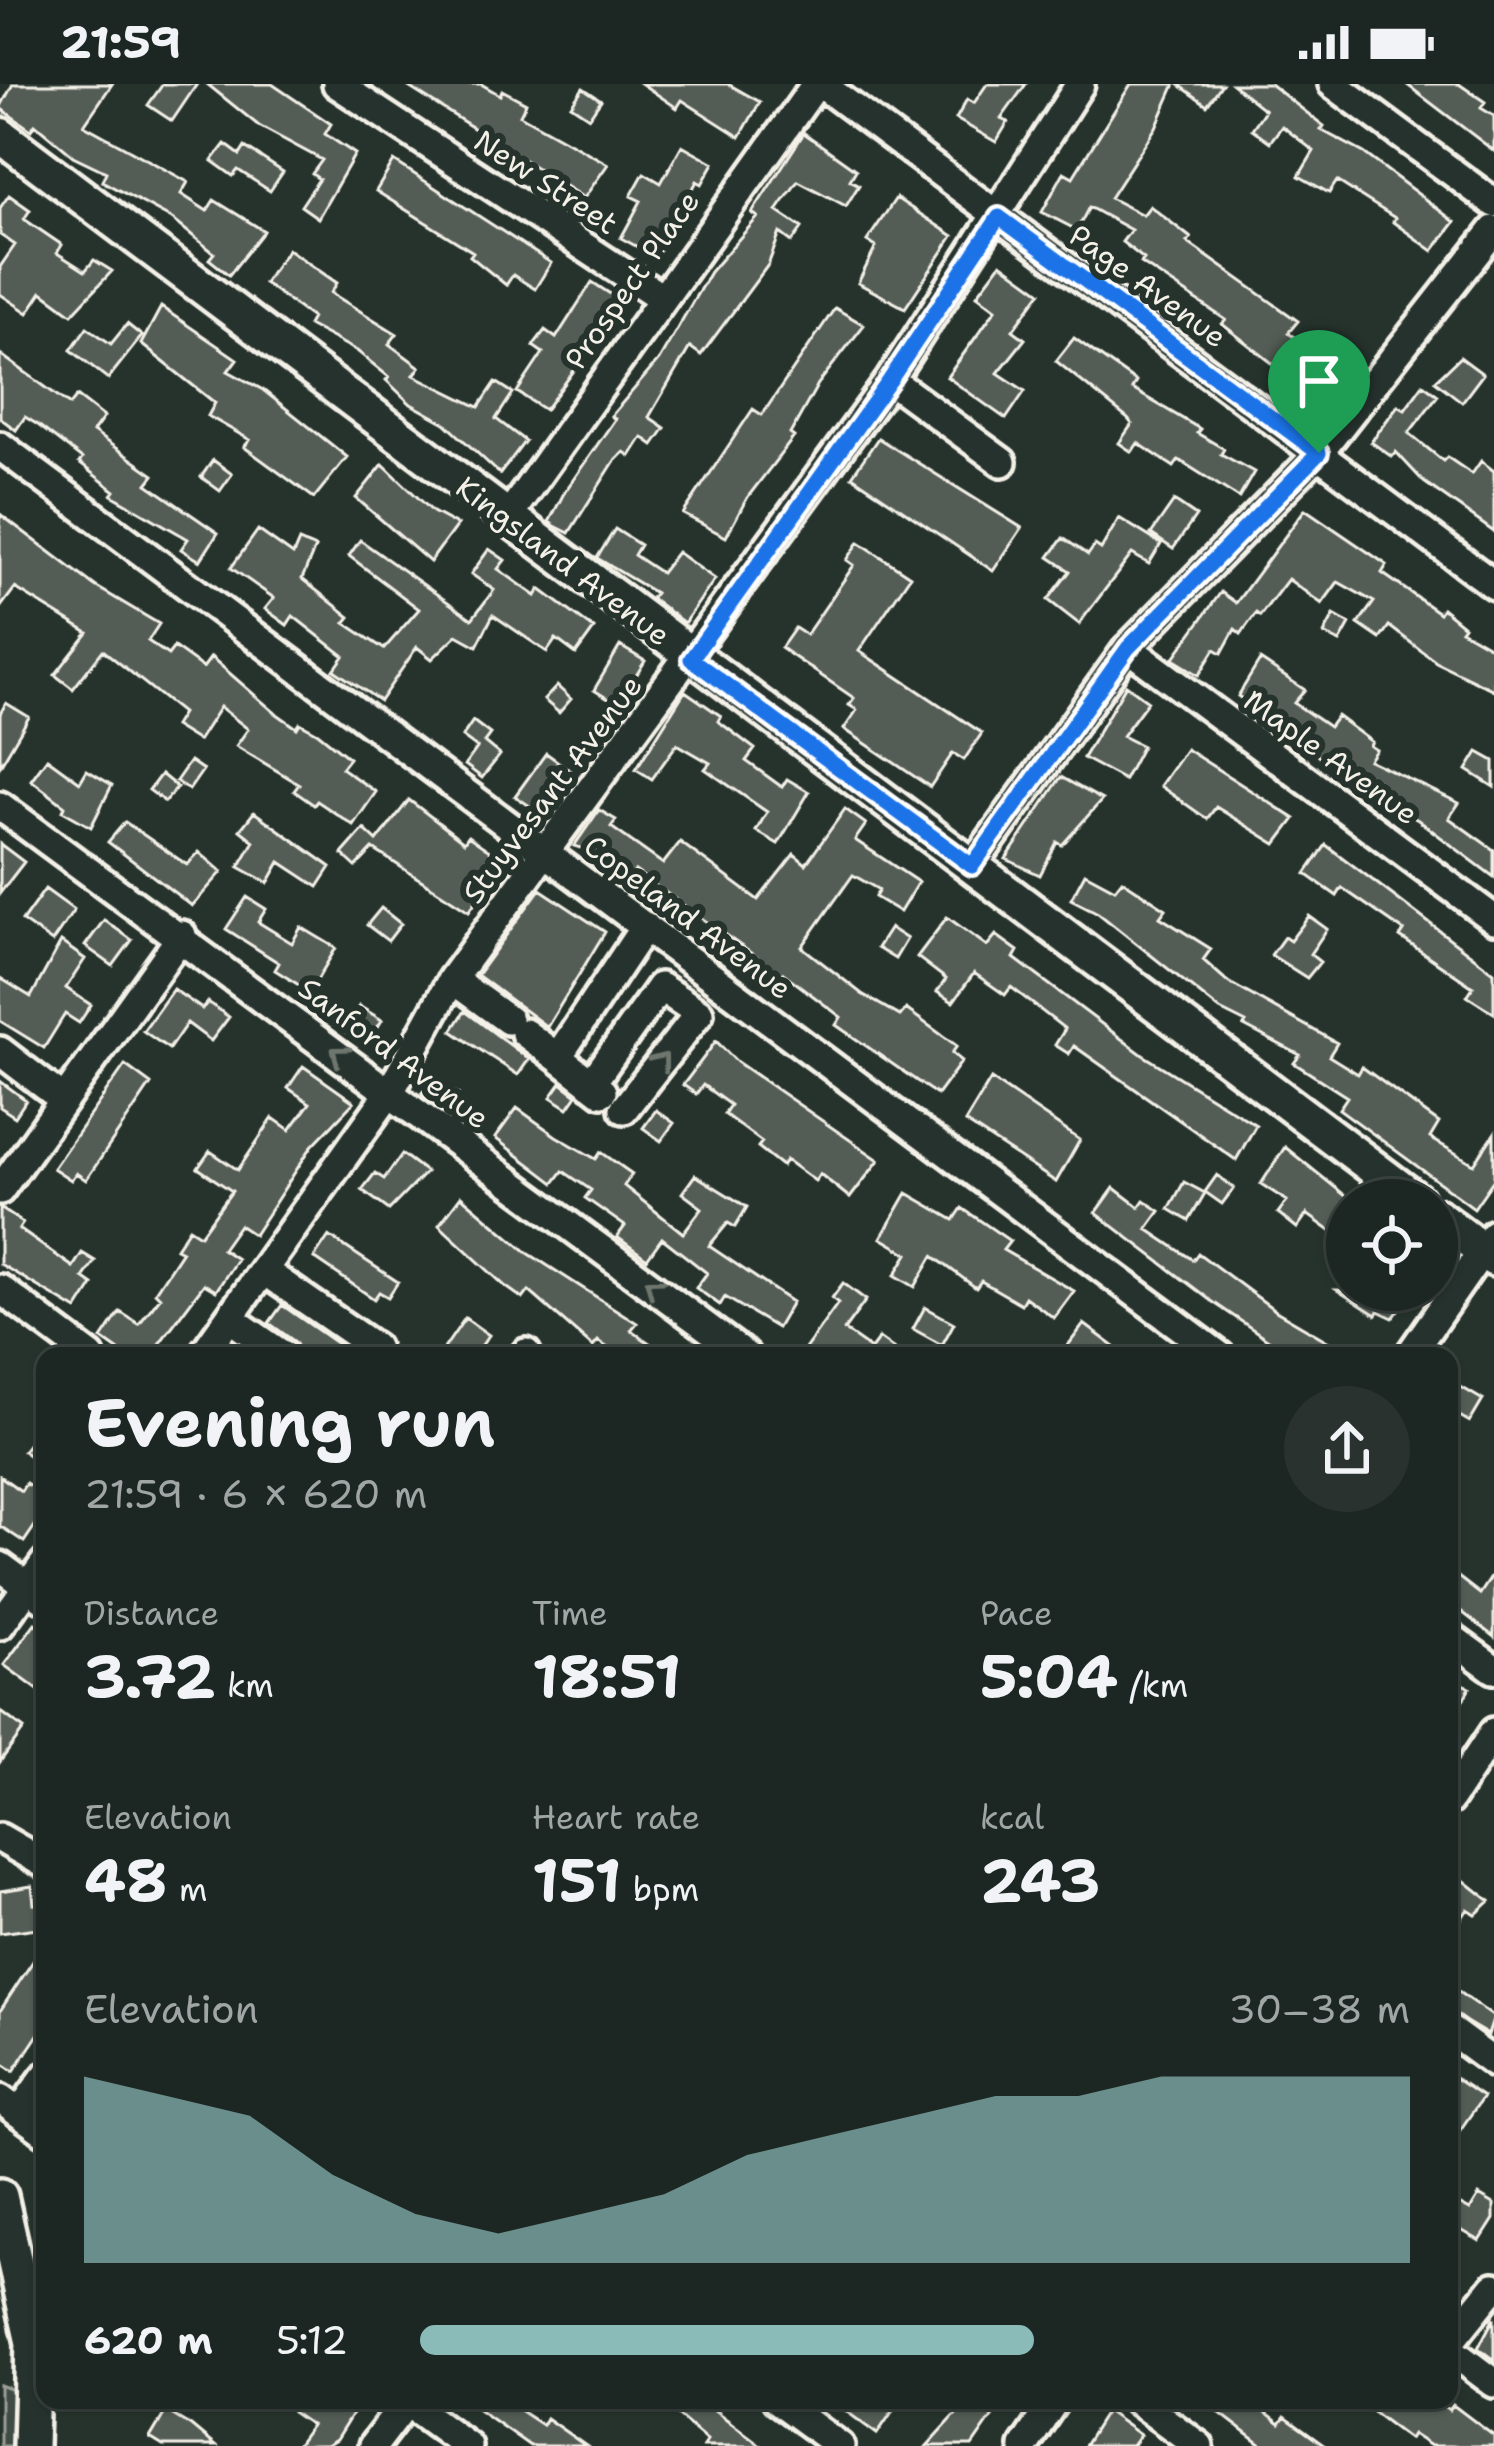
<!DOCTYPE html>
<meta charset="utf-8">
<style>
:root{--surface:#1c2622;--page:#29322f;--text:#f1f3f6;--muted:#a0a5a5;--line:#3a4340;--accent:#8bbbb9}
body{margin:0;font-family:"Shantell Sans",sans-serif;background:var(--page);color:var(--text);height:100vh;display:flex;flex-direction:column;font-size:45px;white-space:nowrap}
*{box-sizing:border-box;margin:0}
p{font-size:39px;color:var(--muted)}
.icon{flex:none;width:66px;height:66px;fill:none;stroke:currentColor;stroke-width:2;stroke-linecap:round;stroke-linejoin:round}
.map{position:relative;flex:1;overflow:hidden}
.details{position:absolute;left:36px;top:1263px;width:1422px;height:1062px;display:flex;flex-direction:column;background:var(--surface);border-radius:24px;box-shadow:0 3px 9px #0004,0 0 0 3px var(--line)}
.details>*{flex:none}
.fabs{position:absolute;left:1326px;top:1095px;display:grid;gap:24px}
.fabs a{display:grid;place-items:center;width:132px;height:132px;border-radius:50%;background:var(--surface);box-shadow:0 3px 9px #0004,0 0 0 3px var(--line);font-size:60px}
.pin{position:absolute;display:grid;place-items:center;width:102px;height:102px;color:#fff;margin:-123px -51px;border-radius:50% 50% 50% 0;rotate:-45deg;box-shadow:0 0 12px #0007}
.pin .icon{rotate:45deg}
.round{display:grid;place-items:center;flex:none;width:126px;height:126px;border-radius:63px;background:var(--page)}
.headline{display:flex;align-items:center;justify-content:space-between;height:204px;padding:0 48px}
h1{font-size:66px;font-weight:700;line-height:90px}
.metrics{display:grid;grid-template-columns:repeat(3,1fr);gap:18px;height:204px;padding:12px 48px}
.metrics div{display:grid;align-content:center}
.metrics b{font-size:60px;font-weight:700}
.metrics small{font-size:33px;font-weight:400}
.metrics p{font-size:33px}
.chart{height:336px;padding:24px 48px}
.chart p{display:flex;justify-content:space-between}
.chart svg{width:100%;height:216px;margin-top:12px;fill:var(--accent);opacity:.7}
ul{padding:0 48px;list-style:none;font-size:39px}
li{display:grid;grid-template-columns:192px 144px 1fr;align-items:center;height:90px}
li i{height:30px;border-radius:15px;background:var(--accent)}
.status{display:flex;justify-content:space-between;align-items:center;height:84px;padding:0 60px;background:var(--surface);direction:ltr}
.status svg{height:33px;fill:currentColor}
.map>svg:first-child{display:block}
</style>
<div class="status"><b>21:59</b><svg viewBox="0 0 49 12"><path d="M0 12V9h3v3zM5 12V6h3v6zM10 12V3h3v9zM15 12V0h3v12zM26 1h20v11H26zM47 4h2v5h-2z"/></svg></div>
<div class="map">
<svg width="1494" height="2362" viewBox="0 0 1494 2362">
<rect width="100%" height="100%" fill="#26332d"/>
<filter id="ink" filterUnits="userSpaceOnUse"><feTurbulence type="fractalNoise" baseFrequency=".00833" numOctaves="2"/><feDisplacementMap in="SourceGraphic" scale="24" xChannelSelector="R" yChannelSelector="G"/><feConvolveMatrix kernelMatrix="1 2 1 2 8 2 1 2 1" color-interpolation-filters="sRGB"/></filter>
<g filter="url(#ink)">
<path fill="#414b45" stroke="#9a9e96" stroke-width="3" d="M0,2301L34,2314L30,2362H0Z"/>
<path fill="#525c55" stroke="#f4f1e8" stroke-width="3" d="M13,0H112L84,41L188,98L181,110L207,127L214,116L264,147L229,191L209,175L214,169L172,135L102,97L106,88L73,72L35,40L31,46L0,24Z
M163,0H197L172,37L148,21Z
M207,0H272L331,40L325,50L355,70L318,134L301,122L319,95L312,90L322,76L259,42Z
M404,0H481L500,11L502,6L526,19L520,31L608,80L584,114Z
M642,0H728L760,18L740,53L682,16L677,24Z
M987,0H1026L1001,35L1008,38L996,58L956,35L967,15L974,19Z
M1131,0H1175L1156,43L1110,114L1143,131L1150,122L1191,154L1187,158L1298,237L1288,249L1344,285L1321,317L1222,240L1226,236L1141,179L1144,175L1122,158L1131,146L1089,123L1077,146L1042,128L1064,88L1073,93Z
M1178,0H1222L1207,21Z
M1232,0H1270L1324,42L1321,46L1364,69L1455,138L1433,167L1393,138L1395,134L1337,97L1329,109L1299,92L1314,67L1282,42L1270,58L1252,45L1265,26Z
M1406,0H1459L1485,18L1481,24L1494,32V67Z
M583,4L601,16L589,33L571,21Z
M804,49L856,86L850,96L859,101L846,122L798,97L777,127L802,144L792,158L780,149L768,181L701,271L690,263L649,333L665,344L653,361L642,353L630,372L624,368L614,378L569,449L555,442L549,438L564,409L615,335L611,332L659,276L710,188L758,133L752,129Z
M225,60L240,71L245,63L283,88L270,107L238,86L233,92L212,77Z
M682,61L714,79L702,100L697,97L656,173L621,154L641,117L631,112L644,89L661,99Z
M394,77L551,179L535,205L513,191L506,201L470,172L473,168L376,107Z
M9,111L30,126L24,135L62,161L57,169L85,187L94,176L112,187L72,230L42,208L28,229L0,210V183L15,161L0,151V124Z
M896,114L953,152L905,224L858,199L876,163L867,157Z
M288,165L337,199L331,209L397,250L389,260L420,283L414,291L479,323L496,298L513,309L496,335L525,357L500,390L445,339L411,320L386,296L389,293L357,267L308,241L312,234L264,199Z
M1001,179L1041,208L1013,246L1025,255L998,289L1025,307L1006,335L947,293L996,225L977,211Z
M592,198L624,219L545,326L517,308L543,269L533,262L545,246L556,254Z
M161,223L237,275L228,287L263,306L347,373L314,414L244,363L250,356L208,332L215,319L141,260Z
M835,224L864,241L818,300L790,350L794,353L747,414L726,453L683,430L753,325L762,331Z
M127,240L142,252L108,295L71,266L87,243L111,260Z
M1074,254L1136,298L1132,305L1200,345L1197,349L1224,365L1221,370L1254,388L1239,414L1179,376L1174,383L1138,359L1132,368L1119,359L1132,340L1128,335L1056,277Z
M0,270L70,321L77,312L104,333L93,348L154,391L147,400L218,449L200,477L181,465L188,455L112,411L115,407L79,379L82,375L38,341L25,333L16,346L0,334Z
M1460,273L1483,290L1462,318L1435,297Z
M1423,300L1438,311L1409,349L1443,377L1447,373L1472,390L1481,377L1494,387V448L1424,398L1396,368L1392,373L1371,358L1398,321L1405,325Z
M878,354L1022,444L993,487L852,392Z
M213,376L232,390L220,407L201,393Z
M383,380L433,428L457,441L430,478L356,414Z
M1174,417L1196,432L1173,465L1151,450Z
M1305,425L1387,481L1382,489L1439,529L1442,524L1464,542L1461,546L1494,565V606L1436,578L1389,542L1380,555L1358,540L1374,518L1338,498L1322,520L1288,495L1260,532L1256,529L1241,550L1235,545L1222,569L1215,565L1199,591L1173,575L1221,508L1236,519Z
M0,430L95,502L159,540L148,557L168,571L174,563L203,584L211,573L273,627L297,644L300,639L318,649L349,674L341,684L376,708L353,741L317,717L314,721L294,707L299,700L236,662L248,645L220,623L198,657L174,642L182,629L103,566L73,605L55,591L88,549L15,504L0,524Z
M1119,434L1161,460L1149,480L1132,470L1079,540L1048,516L1070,487L1049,473L1063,454L1088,471L1095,461L1101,465Z
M615,445L640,461L634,471L661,489L677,468L715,495L684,539L651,514L655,509L597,474Z
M258,446L293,471L299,457L315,464L302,495L350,533L345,539L384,565L419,525L349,472L360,456L472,535L494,506L471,490L489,465L505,476L498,485L536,512L540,505L594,545L576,570L556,555L547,568L493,531L477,562L457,551L432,575L417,563L380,617L334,586L344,572L293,532L287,541L265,525L274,514L231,484Z
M859,458L910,492L859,567L982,649L964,676L953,669L930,703L844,645L857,626L849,621L854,614L781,564L795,544L806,551L854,481L847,476Z
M1334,531L1350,540L1340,558L1324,550Z
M620,562L645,577L618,621L594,606Z
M1260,576L1305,606L1294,619L1329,643L1337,632L1372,658L1370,662L1376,666L1369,676L1459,719L1449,734L1494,766V793L1418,736L1362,705L1238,612Z
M1126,601L1148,617L1122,652L1142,662L1124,696L1083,674Z
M557,602L571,615L559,629L544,616Z
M685,607L721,632L718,637L755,665L746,677L782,703L787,695L809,708L778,760L756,747L767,728L705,685L710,679L677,660L652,695L636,685Z
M6,619L29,633L0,682V630Z
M473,637L490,650L484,658L500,671L482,694L465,681L477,664L462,653Z
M1186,665L1295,735L1276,760L1216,723L1207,735L1160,702Z
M1478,668L1494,677V703L1467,686Z
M546,669L571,687L540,729L515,712Z
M47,674L80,698L87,686L112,701L91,743L63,727L65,722L31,696Z
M190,677L203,686L189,706L176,697Z
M161,690L177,703L165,718L149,706Z
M1061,693L1102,716L1062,761L1057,758L1040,791L1006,775Z
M409,716L464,758L468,752L504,777L469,827L373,765L356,783L342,770L364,745L377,757Z
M845,725L866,740L855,756L918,798L900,828L875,813L879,806L853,791L802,863L862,910L900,932L906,925L957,962L952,969L962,977L937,1011L836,941L841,933L783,889L775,901L758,889L765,879L635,787L631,794L594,768L574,762L599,726L616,736L611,743L663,780L680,758L758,816L794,770L806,780Z
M254,728L331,783L318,803L280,778L268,799L239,783L254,757L240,746Z
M125,738L187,781L199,768L222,788L192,822L108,758Z
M0,760L24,778L0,809Z
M1326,761L1494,888V929L1467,912L1473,903L1400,853L1404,847L1342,804L1337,812L1306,790Z
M1085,789L1115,805L1122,796L1166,825L1160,833L1211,865L1203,876L1228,898L1337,959L1329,972L1358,990L1362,983L1439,1039L1430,1054L1474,1080L1494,1050V1095L1474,1124L1339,1025L1347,1013L1294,979L1300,971L1244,942L1246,939L1220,926L1098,829L1071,815Z
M45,805L74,826L52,858L22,837Z
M540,805L605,848L547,943L477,891Z
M247,813L266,825L258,838L292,859L301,843L336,864L310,908L275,886L279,879L226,845Z
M381,824L401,840L388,857L367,841Z
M1309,832L1327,845L1310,870L1320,878L1307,894L1271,871L1284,853L1290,857Z
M947,833L987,862L996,851L1018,867L1014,874L1143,971L1256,1041L1236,1076L1074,962L1069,970L1055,961L1065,945L1011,903L1005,911L974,889L953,918L937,908L946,895L917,873Z
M104,836L132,856L113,882L85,862Z
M890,844L907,855L895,875L877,864Z
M61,858L85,875L66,904L91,921L79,939L65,930L44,964L0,937V894L31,913Z
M173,905L202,925L208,918L229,933L211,957L187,939L169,965L143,947Z
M359,922L382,936L367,961L343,947Z
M465,927L529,975L518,991L452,947Z
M716,957L737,978L879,1076L850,1114L820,1090L815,1097L786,1076L782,1082L758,1063L762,1058L724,1030L730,1021L703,1001L696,1010L683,1001Z
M125,981L151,1000L86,1096L76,1089L71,1096L53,1084Z
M303,982L354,1018L312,1062L254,1151L239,1141L222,1165L237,1175L216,1207L204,1200L150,1272H126L102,1255L120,1228L139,1240L160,1213L155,1208L182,1167L176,1164L189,1144L200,1151L232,1107L198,1084L210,1067L238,1086L273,1034L290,1046L310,1019L288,1004Z
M991,995L1080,1056L1056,1098L965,1038Z
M428,996L458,1010L450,1028L422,1010Z
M0,997L26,1016L15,1033L0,1023Z
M561,999L577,1011L568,1024L551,1013Z
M517,1024L556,1052L596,1075L601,1068L632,1090L624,1102L683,1149L702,1124L682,1109L695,1091L747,1123L735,1143L728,1139L709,1162L792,1218L777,1244L725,1213L720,1221L696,1204L707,1189L662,1154L647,1175L617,1153L625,1142L585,1114L591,1106L563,1087L554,1099L495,1054Z
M656,1026L674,1039L661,1057L643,1044Z
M1285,1063L1347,1113V1159L1307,1130L1297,1144L1278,1129L1287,1117L1261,1100Z
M402,1070L426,1088L389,1126L362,1106L375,1089L384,1095Z
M1217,1091L1234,1104L1222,1120L1205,1108Z
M1184,1098L1205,1109L1189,1137L1169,1125Z
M1114,1104L1139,1123L1144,1116L1160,1127L1147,1145L1193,1176L1198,1169L1276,1227L1353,1272H1292L1210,1216L1096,1129Z
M907,1109L954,1136L962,1124L1010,1157L1003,1166L1074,1207L1054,1234L1025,1213L1021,1220L981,1197L976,1204L933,1172L915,1203L895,1191L908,1170L881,1154Z
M461,1112L528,1169L637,1239L631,1246L668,1272H619L598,1257L593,1263L529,1207L523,1215L505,1202L439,1141Z
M0,1124L23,1139L19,1145L73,1183L82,1169L95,1177L83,1194L93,1201L77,1226L0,1180Z
M329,1152L398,1198L388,1213L379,1208L374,1215L314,1174Z
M843,1199L866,1216L844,1246L871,1265L879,1254L904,1272H800L838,1219L832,1214Z
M1337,1206H1415L1393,1234L1378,1227L1376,1231Z
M282,1221L355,1272H302L295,1258L269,1239Z
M925,1223L954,1239L942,1261L913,1245Z
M465,1234L489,1251L474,1272H452L443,1266Z
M1084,1240L1127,1272H1060Z
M1449,1296L1483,1316L1470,1338L1449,1326Z
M45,1338V1366L37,1377L23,1367Z
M0,1392L21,1407L26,1399L45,1412V1427L24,1458L0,1442Z
M1449,1486L1480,1510L1494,1489V1553L1449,1518Z
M35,1539L45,1546V1611L4,1581Z
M1449,1591L1470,1604L1449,1639Z
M0,1627L24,1645L0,1678Z
M1456,1790L1490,1817L1476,1830L1468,1825L1449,1853V1798Z
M32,1802L34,1820L45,1819V1843L0,1849V1807Z
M45,1859V1940L14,1987L0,1978V1927Z
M1457,1907L1494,1933L1488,1951L1449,1928Z
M1449,1990L1483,2013L1449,2062Z
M1479,2111L1494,2120V2135L1480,2157L1449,2139L1459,2120L1470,2126Z
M1494,2234V2276L1478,2264Z
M300,2316H336L354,2327L336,2356L326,2362H296L311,2341L292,2328Z
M465,2316H504L542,2341L546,2334L586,2362H530Z
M660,2316H701L762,2362H703L707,2356Z
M831,2316H887L896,2322L877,2350Z
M969,2316H1004L972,2362H927Z
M1203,2316H1249L1280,2340L1285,2333L1325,2362H1263Z
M1357,2316H1435L1449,2326L1453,2321L1494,2352V2362H1430L1412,2350L1409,2355Z
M166,2327L191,2342L215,2362H163L150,2354Z
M1106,2327L1140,2351L1132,2362H1084Z"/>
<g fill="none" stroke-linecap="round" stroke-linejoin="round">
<defs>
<path id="minor" d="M337,0L659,212
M821,0L1494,501
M1333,0L1494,119
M890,296L1002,378
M0,362L1220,1272
M507,434L816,0
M1128,564L1494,835
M0,722L746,1272
M972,782L1128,564L1319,369L1494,146
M452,895L508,936
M525,949L561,976
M0,967L64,1016
M591,1000L660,903L699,929L624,1025
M602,1008L561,976V968L645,842
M0,1106L182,851
M264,1187L374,1263L377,1272
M0,1205L90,1272
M231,1235L284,1272
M202,1272L390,1008L452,895L890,296L1080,0
M524,1272L526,1269
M1409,1272L1494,1150
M0,1482L45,1515
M0,1541L45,1479
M1449,1552L1494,1585
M1449,1716L1494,1648
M0,1754L45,1780
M1449,1946L1494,1979
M0,2015L45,2048
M19,2029L45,1993
M1449,2259L1494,2203
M1449,2265L1494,2299
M404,2316L467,2362
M777,2316L840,2362
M1136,2316L1199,2362
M373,2362L408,2316
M1024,2362L1055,2316"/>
<path id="major" d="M0,51L1416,1116
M1437,1132L1494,1175
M0,2112L33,2259L30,2362"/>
</defs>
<use href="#minor" stroke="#f4f1e8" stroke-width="36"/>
<use href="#major" stroke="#f4f1e8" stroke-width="42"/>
<use href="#minor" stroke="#26332d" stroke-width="27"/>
<use href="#major" stroke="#26332d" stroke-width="33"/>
</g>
<defs><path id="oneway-chevron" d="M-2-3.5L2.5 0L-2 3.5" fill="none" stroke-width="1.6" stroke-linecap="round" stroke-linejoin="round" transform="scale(3)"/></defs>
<g stroke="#6e766e">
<use href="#oneway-chevron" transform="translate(339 970) rotate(-143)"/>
<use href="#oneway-chevron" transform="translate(661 977) rotate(-52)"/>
<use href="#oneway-chevron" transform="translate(653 1202) rotate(-143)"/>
</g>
</g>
<g fill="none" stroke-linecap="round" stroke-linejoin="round" filter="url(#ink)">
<defs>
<path id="route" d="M999,133L1319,369L1128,564L972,782L691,575L890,296Z"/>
</defs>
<use href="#route" stroke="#fff" stroke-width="24"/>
<use href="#route" stroke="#1a73e8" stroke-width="15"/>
</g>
<g text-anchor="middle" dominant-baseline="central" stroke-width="12" stroke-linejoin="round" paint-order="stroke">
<g font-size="30" fill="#f4f1e8" stroke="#26332d">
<text transform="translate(546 98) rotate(33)">New Street</text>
<text transform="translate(632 196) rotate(-55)">Prospect Place</text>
<text transform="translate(1148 202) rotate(36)">Page Avenue</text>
<text transform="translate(563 477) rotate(37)">Kingsland Avenue</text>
<text transform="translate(1331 673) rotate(36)">Maple Avenue</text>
<text transform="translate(552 705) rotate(-53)">Stuyvesant Avenue</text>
<text transform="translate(688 833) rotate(37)">Copeland Avenue</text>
<text transform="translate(394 969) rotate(37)">Sanford Avenue</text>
</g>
</g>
</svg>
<div class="fabs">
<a><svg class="icon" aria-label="locate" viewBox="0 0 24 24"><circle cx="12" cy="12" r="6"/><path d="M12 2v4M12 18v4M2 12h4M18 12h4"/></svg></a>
</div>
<div class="pin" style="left:1319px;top:369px;background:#1e9e55"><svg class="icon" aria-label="arrive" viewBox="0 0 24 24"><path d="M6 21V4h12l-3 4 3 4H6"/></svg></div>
<section class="details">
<div class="headline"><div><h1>Evening run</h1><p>21:59 · 6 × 620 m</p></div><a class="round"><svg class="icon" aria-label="share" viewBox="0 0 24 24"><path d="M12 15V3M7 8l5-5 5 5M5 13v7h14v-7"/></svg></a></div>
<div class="metrics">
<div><p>Distance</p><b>3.72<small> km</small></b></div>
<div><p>Time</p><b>18:51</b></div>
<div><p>Pace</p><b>5:04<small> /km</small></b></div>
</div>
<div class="metrics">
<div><p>Elevation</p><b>48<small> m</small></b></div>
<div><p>Heart rate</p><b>151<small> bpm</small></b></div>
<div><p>kcal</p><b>243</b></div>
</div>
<div class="chart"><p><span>Elevation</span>30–38 m</p>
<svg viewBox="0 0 160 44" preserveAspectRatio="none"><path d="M0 44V6L10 10L20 14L30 26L40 34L50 38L60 34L70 30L80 22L90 18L100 14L110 10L120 10L130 6L140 6L150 6L160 6V44z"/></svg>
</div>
<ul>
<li><b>620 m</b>5:12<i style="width:62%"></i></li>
</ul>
</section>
</div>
